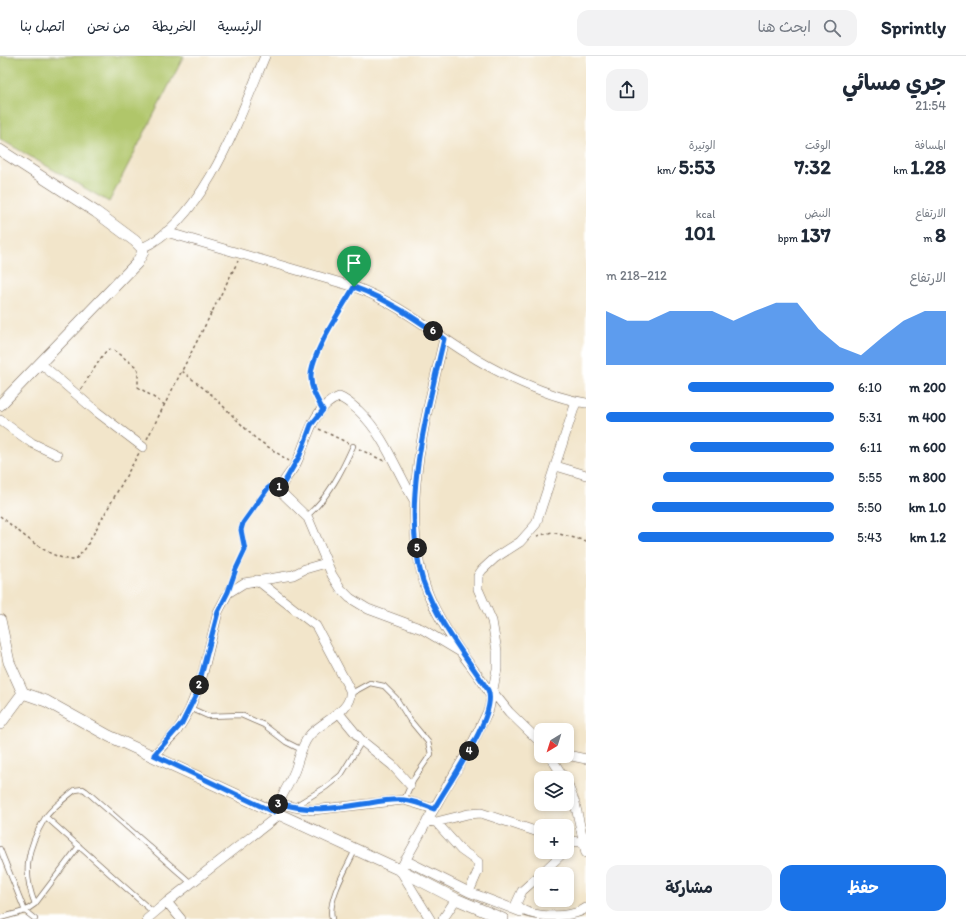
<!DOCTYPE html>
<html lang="ar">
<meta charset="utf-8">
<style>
:root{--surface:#fff;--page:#f2f2f3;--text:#1f2937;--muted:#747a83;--line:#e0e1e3;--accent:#1a73e8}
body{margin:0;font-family:Itim,"Playpen Sans Arabic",sans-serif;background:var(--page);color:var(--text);direction:rtl;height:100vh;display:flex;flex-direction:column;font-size:15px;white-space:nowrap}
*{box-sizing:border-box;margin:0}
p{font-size:13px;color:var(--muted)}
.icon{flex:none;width:22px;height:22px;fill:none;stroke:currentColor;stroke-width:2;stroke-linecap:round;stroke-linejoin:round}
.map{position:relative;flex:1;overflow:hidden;direction:ltr}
.details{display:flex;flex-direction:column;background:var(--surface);width:380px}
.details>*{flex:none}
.needle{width:26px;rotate:218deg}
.fabs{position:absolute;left:534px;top:667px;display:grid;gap:8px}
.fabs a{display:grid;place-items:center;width:40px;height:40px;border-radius:8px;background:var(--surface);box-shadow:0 2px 6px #0003;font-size:20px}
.pin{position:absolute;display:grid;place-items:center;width:34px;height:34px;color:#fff;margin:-41px -17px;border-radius:50% 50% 50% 0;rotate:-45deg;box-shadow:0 0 4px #0007}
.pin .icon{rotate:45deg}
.km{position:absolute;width:20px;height:20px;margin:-10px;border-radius:50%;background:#222;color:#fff;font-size:11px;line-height:20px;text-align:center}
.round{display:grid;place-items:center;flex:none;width:42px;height:42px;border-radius:12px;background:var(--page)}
.summary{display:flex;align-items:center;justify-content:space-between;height:68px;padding:0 20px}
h1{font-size:22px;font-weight:700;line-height:30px}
.metrics{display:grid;grid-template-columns:repeat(3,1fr);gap:6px;height:68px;padding:4px 20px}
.metrics div{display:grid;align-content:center}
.metrics b{font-size:20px;font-weight:700}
.metrics small{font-size:11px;font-weight:400}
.metrics p{font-size:11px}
.chart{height:112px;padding:8px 20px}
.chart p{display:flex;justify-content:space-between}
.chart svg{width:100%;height:72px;margin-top:4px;fill:var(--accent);opacity:.7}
.cta{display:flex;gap:8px;margin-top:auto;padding:8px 20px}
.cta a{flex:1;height:46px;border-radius:12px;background:var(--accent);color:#fff;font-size:16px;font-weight:700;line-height:46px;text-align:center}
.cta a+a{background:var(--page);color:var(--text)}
ul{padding:0 20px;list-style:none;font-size:13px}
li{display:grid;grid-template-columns:64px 48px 1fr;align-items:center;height:30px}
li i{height:10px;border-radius:5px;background:var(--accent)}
header{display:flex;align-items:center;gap:24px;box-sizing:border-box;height:56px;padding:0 20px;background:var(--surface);border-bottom:1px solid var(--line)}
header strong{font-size:19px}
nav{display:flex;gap:22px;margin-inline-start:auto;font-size:14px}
.search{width:280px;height:36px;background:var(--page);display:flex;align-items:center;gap:10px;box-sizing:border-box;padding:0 14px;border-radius:12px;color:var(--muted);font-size:15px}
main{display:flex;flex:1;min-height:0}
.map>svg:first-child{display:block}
</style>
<header>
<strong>Sprintly</strong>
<div class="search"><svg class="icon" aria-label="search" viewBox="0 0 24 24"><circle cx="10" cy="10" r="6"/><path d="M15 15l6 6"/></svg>ابحث هنا</div>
<nav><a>الرئيسية</a><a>الخريطة</a><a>من نحن</a><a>اتصل بنا</a></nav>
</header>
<main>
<section class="details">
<div class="summary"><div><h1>جري مسائي</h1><p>21:54</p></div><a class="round"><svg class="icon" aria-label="share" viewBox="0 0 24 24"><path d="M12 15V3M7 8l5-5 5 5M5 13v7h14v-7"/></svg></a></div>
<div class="metrics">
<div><p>المسافة</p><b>1.28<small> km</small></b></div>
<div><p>الوقت</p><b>7:32</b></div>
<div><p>الوتيرة</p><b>5:53<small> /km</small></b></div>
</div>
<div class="metrics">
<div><p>الارتفاع</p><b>8<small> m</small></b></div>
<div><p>النبض</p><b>137<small> bpm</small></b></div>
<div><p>kcal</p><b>101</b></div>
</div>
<div class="chart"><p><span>الارتفاع</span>212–218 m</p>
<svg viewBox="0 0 160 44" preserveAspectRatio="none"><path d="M0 44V11L10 17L20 17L30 11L40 11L50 11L60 17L70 11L80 6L90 6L100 22L110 33L120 38L130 27L140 17L150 11L160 11V44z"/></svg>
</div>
<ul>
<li><b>200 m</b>6:10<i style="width:64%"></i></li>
<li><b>400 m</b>5:31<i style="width:100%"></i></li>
<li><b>600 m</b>6:11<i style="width:63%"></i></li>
<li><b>800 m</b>5:55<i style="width:75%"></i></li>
<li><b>1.0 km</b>5:50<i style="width:80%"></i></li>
<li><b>1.2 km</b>5:43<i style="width:86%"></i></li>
</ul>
<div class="cta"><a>حفظ</a><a>مشاركة</a></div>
</section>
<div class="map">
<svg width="586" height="863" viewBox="0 0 586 863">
<rect width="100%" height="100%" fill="#fff"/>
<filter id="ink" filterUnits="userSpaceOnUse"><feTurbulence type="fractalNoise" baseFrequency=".025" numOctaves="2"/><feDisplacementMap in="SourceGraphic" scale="8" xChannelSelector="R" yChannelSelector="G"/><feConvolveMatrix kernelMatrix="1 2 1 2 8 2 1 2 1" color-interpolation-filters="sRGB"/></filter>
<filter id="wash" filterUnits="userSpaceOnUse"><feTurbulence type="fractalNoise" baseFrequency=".012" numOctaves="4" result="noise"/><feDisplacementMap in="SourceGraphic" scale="16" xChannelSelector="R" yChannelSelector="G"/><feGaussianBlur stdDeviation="0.9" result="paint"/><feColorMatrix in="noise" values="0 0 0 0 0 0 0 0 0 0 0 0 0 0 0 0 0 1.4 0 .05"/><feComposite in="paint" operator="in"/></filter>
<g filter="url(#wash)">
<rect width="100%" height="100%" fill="#f2e5ca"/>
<path fill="#b0c66b" stroke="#767844" d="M0,0H184L109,146L0,83Z"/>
</g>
<g filter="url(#ink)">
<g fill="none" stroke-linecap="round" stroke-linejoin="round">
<defs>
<path id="service" d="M307,460C329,440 341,417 353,390
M228,536L236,513L245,495L241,474L243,467L268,432L271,430L281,431
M350,638L370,627L384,630L396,642L409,663L428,686L431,698L413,724L404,744
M190,652L208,660L241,659L264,669L286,686L302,694
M295,750L326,731L341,719L362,685
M46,761L154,857
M0,793L25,855L35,863
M35,848C22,816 27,792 45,762C52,752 65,742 75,734L83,733L86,735L191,827
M0,862L25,855L35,848L79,790
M332,863C327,843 347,812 355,794"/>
<path id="minor" d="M166,176L355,231C395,246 429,273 465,296C497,317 548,341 586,347
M142,192C205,163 240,60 265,0
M444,283C425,365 394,470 434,551C442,567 452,583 462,598C472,612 484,625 491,641
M40,307L97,356L143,391
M0,364L32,387L57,399
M556,410L586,419
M414,444C396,414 385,380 359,355C353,350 347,344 339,341C312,350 307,386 296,408C291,417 282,424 280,435L308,462L332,519L341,533L350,542L368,553L422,573L462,597
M257,524L316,570L350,634C353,656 321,665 309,680C301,690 299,703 295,714C289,729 281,742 273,756
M492,635L509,656L541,687
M338,656L362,685L392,709L410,729
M154,699L177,675L189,655L202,621L218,556L228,537L244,527L293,519L305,513L326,507
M567,699L586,703
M550,700L564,722
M567,727L575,747L586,797
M278,747L294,751L313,754L404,744L434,753
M427,765L436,766L468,758L481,757L541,777
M436,766L461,794L478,806V815L469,836
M567,785L583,786L585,780
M405,804L469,836L521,856
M541,818L522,835L516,848C525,863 572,863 586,852
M541,818L564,796
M167,846L279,759
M147,863L167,846L181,863
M430,863L400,814L444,735L471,690L489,653L497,613V595L492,565L478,533V520L482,514L495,502L520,486L536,468L576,346
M443,863L456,843"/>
<path id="tertiary" d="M0,94L96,156L135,185L142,192L143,196L137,207L0,349
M0,564L9,606L23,637
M0,668L23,637L46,645L109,680L400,814L456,843L503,863"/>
</defs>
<use href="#service" stroke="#7b6b5a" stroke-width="6"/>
<use href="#minor" stroke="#7b6b5a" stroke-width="10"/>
<use href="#tertiary" stroke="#7b6b5a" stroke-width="12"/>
<path stroke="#7b6b5a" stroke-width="1.5" stroke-dasharray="3 3" stroke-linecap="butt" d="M182,315L212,339L255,382L289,405
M81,333L103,299L107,294L112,293L135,310L138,314V331L165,349
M318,345C314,338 310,327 311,318C314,292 338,260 351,237
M319,373L348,387
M147,383L238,205
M359,393L384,405
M0,460C22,477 47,503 75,504L85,493L139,397
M537,480L552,476L586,485"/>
<use href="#service" stroke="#fff" stroke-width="4.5"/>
<use href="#minor" stroke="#fff" stroke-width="9"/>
<use href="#tertiary" stroke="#fff" stroke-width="11"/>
</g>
</g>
<g fill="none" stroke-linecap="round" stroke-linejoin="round" filter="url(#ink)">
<defs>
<path id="route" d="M354,231C387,243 416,263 444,283C427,355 400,452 423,525C437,565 465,599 488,634C499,658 447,729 434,753C424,749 414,745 404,744C393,743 381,745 370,747C337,752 312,757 278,747L273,756L154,699L182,667L196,639L218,556L228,536L236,513L245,494L241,474L243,467L268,432L271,430L281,432L300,399L311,369L323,354C317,343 310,332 311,319C312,296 342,252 354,231Z"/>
</defs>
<use href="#route" stroke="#fff" stroke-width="8"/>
<use href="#route" stroke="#1a73e8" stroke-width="5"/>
</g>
</svg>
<div class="fabs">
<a><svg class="needle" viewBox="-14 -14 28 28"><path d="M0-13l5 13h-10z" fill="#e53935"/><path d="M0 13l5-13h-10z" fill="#747a83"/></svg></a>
<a><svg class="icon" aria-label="layers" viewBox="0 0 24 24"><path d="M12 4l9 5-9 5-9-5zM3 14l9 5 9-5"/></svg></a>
<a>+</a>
<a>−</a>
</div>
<div class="pin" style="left:354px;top:231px;background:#1e9e55"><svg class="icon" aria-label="arrive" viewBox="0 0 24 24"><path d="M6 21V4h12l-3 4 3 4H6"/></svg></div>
<b class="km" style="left:279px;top:431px">1</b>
<b class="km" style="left:199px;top:629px">2</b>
<b class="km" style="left:278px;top:748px">3</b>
<b class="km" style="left:469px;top:695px">4</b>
<b class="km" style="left:417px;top:492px">5</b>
<b class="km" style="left:433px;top:275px">6</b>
</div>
</main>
